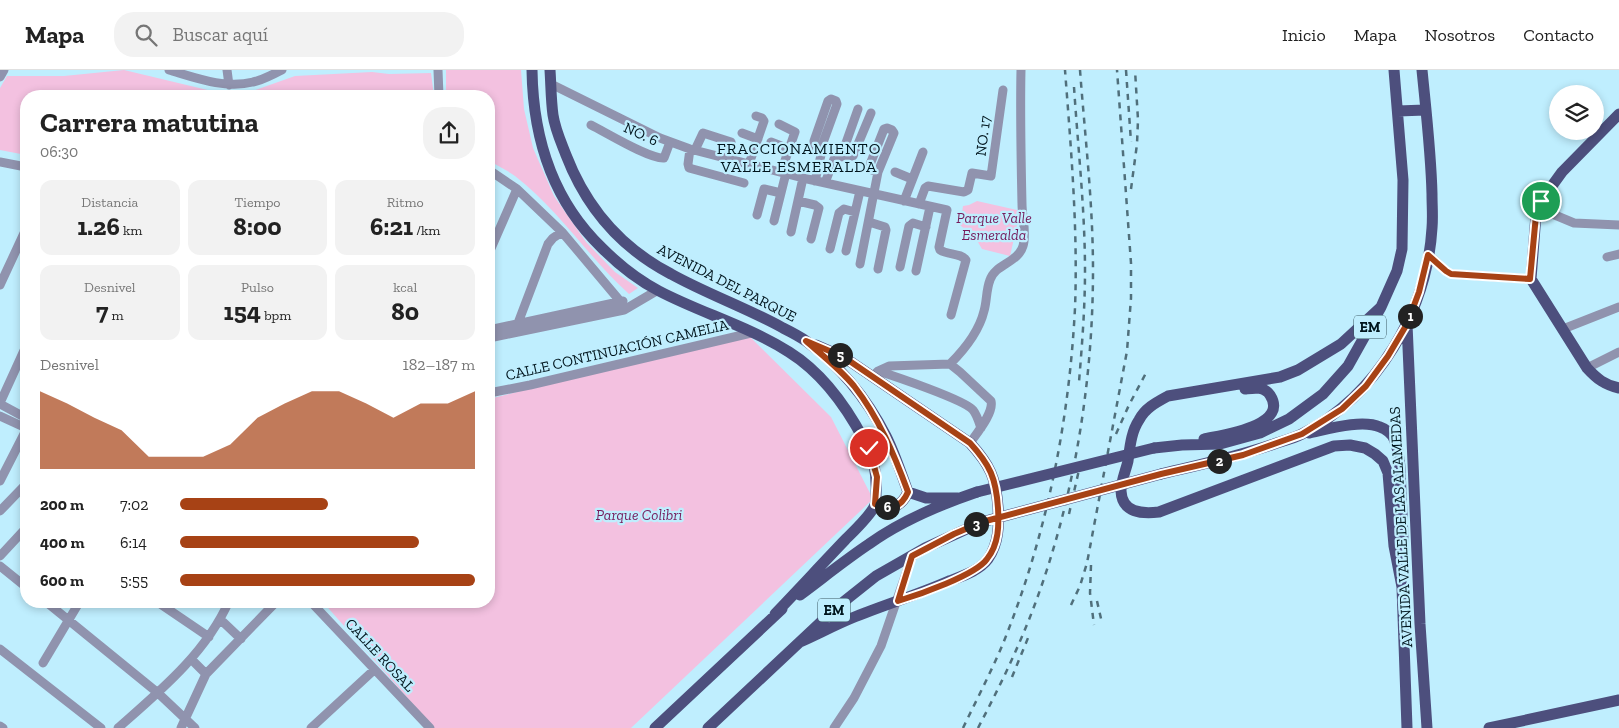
<!DOCTYPE html>
<html lang="es">
<meta charset="utf-8">
<style>
:root{--surface:#fff;--page:#f2f2f2;--text:#222;--muted:#767676;--line:#e0e0e0;--accent:#a74215}
body{margin:0;font-family:"Zilla Slab",serif;background:var(--page);color:var(--text);height:100vh;display:flex;flex-direction:column;font-size:19px;white-space:nowrap}
*{box-sizing:border-box;margin:0}
p{font-size:16px;color:var(--muted)}
.icon{flex:none;width:28px;height:28px;fill:none;stroke:currentColor;stroke-width:2;stroke-linecap:round;stroke-linejoin:round}
.map{position:relative;flex:1;overflow:hidden}
.panel{position:absolute;left:20px;top:20px;width:475px;height:518px;display:flex;flex-direction:column;background:var(--surface);border-radius:20px;box-shadow:0 2px 8px #0003}
.panel>*{flex:none}
.controls{position:absolute;left:1549px;top:15px;display:grid;gap:10px}
.controls a{display:grid;place-items:center;width:55px;height:55px;border-radius:50%;background:var(--surface);box-shadow:0 2px 8px #0003;font-size:25px}
.pin{position:absolute;display:grid;place-items:center;width:42px;height:42px;color:#fff;margin:-21px;border:2px solid #fff;border-radius:50%;box-shadow:0 1px 5px #0007}
.km{position:absolute;width:25px;height:25px;margin:-12px;border-radius:50%;background:#222;color:#fff;font-size:14px;line-height:25px;text-align:center}
.round{display:grid;place-items:center;flex:none;width:52px;height:52px;border-radius:20px;background:var(--page)}
.overview{display:flex;align-items:center;justify-content:space-between;height:85px;padding:0 20px}
h1{font-size:28px;font-weight:700;line-height:38px}
.metrics{display:grid;grid-template-columns:repeat(3,1fr);gap:8px;height:85px;padding:5px 20px}
.metrics div{display:grid;align-content:center;border-radius:12px;background:var(--page);text-align:center}
.metrics b{font-size:25px;font-weight:700}
.metrics small{font-size:14px;font-weight:400}
.metrics p{font-size:14px}
.chart{height:140px;padding:10px 20px}
.chart p{display:flex;justify-content:space-between}
.chart svg{width:100%;height:90px;margin-top:5px;fill:var(--accent);opacity:.7}
ul{padding:0 20px;list-style:none;font-size:16px}
li{display:grid;grid-template-columns:80px 60px 1fr;align-items:center;height:38px}
li i{height:12px;border-radius:6px;background:var(--accent)}
header{display:flex;align-items:center;gap:30px;box-sizing:border-box;height:70px;padding:0 25px;background:var(--surface);border-bottom:1px solid var(--line)}
header strong{font-size:24px}
nav{display:flex;gap:28px;margin-inline-start:auto;font-size:18px}
.search{width:350px;height:45px;background:var(--page);display:flex;align-items:center;gap:12px;box-sizing:border-box;padding:0 18px;border-radius:20px;color:var(--muted);font-size:19px}
.map>svg:first-child{display:block}
</style>
<header>
<strong>Mapa</strong>
<div class="search"><svg class="icon" aria-label="search" viewBox="0 0 24 24"><circle cx="10" cy="10" r="6"/><path d="M15 15l6 6"/></svg>Buscar aquí</div>
<nav><a>Inicio</a><a>Mapa</a><a>Nosotros</a><a>Contacto</a></nav>
</header>
<div class="map">
<svg width="1619" height="658" viewBox="0 0 1619 658">
<rect width="100%" height="100%" fill="#bfeefe"/>
<path fill="#f3c1e0" d="M124,0L220,23L244,24L295,6L372,2L389,4L431,3L434,26H26V85L0,80V18L7,6H64Z
M446,0H521L524,39L533,78L554,126L586,172L615,202L638,218L629,224C589,188 558,139 515,106C507,100 497,96 489,90V26H446Z
M977,131L1017,140L1018,151L1010,186L982,179L976,169L960,155L963,136L969,135Z
M747,264L831,347L873,429L631,658H434L322,531H489V329Z"/>
<g fill="none" stroke-linecap="round" stroke-linejoin="round">
<path stroke="#9093ae" stroke-width="9" d="M169,0C196,8 225,19 253,12C263,10 273,4 282,0
M227,0L229,15
M438,0L439,26
M0,7L4,0
M551,14L660,68L690,79L803,108L947,140L939,177L940,180C948,185 961,183 966,190L951,245
M779,54L795,62L781,102
M591,55C607,63 649,89 664,88L670,72
M742,63L758,69
M771,72L789,79
M690,79L688,94L689,98L744,113
M695,80L703,63L731,72
M841,87L858,39
M0,92L26,97
M749,94L764,51L762,48L756,46
M489,100L517,119L562,162L620,231L624,240
M895,102L912,109
M815,111L821,85L814,75V71L828,31L831,29L836,31L837,34L820,81
M825,113L834,89L838,87L853,86L871,43
M798,131L815,135L819,138L811,169
M904,131L923,82
M919,134L925,118L928,116L964,122L968,120L972,103L991,106L1003,20
M1538,138L1574,153L1619,155
M757,145L764,119L781,123
M774,151L786,103
M869,152L885,157L886,160L878,199
M791,162L803,108
M830,179L839,143L844,139L855,142
M846,181L860,121
M489,183L517,119
M1429,185L1446,201L1451,204L1531,209
M1607,187L1619,184
M860,194L878,102L894,63L892,60L887,58L884,59L869,97V99L878,102
M900,197L909,156L913,153L926,157
M916,201L930,137
M0,215L26,159
M518,253L548,174L553,168L562,162
M1563,259L1619,237
M489,260L623,231
M489,268L624,240L658,220
M950,294C965,279 979,262 984,241C987,231 986,220 990,210C995,194 1018,193 1023,176C1027,163 1022,147 1022,134C1021,89 1020,45 1021,0
M1587,298L1619,282
M878,301C894,306 965,330 973,340C977,345 979,352 981,358
M872,307L878,301L889,296L950,294L960,302L991,331C994,343 977,363 970,373
M489,323L530,315L751,263
M0,333L26,276
M0,334L26,348
M0,346L26,358
M0,411L26,360
M0,441L26,414
M0,486L26,458
M0,496L26,517
M45,531L158,623L195,658
M156,531L209,567
M310,531L430,658
M221,550L241,569
M0,579L101,658
M191,589L206,604
M43,593L80,531
M0,656L3,658
M118,658C160,621 206,583 229,531
M181,658L206,604L277,531
M311,658L374,600
M834,658L854,628L881,576L912,486"/>
<path stroke="#4d4f7d" stroke-width="11" d="M532,0C533,68 552,130 602,178C618,194 638,210 659,221C701,243 748,256 789,282C821,302 846,336 864,370C874,388 877,403 876,424C876,427 876,432 875,435C871,445 853,462 845,470C822,494 799,519 775,544
M550,0C551,15 551,31 553,45C555,59 561,72 566,85C586,137 621,178 671,204C707,224 747,238 783,258C791,262 799,266 806,271C839,295 867,329 886,366C895,384 901,403 908,422L926,428H958
M1398,41L1425,40
M1619,44L1562,102L1541,131L1536,145L1531,209L1587,298C1597,309 1605,315 1619,318
M1381,237L1341,274L1298,300L1280,307L1168,326C1157,332 1145,338 1139,350C1131,362 1130,377 1128,391C1126,400 1121,411 1121,421C1122,443 1142,444 1159,442L1334,376L1350,375L1365,378L1375,384L1383,391L1388,403L1394,476L1402,517L1407,658
M1407,254L1420,554L1427,658
M1309,363C1328,359 1362,349 1380,357C1386,359 1392,364 1394,369C1401,385 1400,405 1401,422C1402,448 1404,473 1403,498
M1204,369C1222,365 1290,356 1270,325C1264,316 1254,318 1245,319
M1154,378L1182,375L1220,374L1260,363L1289,349L1323,324L1348,296L1381,237L1397,201L1402,179L1403,110L1394,0
M1161,404C1199,395 1237,387 1274,374C1283,371 1294,368 1302,364C1377,326 1427,241 1432,158C1433,147 1432,136 1432,124C1431,83 1426,41 1422,0
M875,435C892,439 901,438 908,422
M800,525C823,508 845,490 869,474C901,451 939,435 977,422
M800,572C818,564 835,555 852,548C884,535 917,525 949,511C962,506 979,501 988,489C999,473 999,455 998,437C996,408 990,395 970,373L851,292L839,285L816,275
M655,658L782,539
M708,658L837,537L876,506L925,478L982,452
M1489,658L1619,630"/>
<path stroke="#506f7b" stroke-width="2.5" stroke-dasharray="6 6" stroke-linecap="butt" d="M1126,0L1131,72
M1074,17C1078,78 1085,140 1085,201C1085,238 1082,275 1079,312
M1131,119L1137,74L1138,50L1135,0
M1116,364L1129,335L1146,303
M1069,444L1081,391
M1091,495L1090,523L1094,555
M1097,531L1102,553
M1071,535L1080,516L1087,493L1127,281L1131,228V193L1117,0
M1012,607L1028,568
M963,658C976,631 990,604 1002,576C1046,468 1069,354 1075,238C1078,159 1071,79 1065,0
M978,658C999,618 1019,577 1035,534C1074,429 1093,313 1093,200C1093,133 1085,67 1080,0"/>
<path stroke="#4d4f7d" stroke-width="11" d="M977,422L1154,378
M982,452L1161,404"/>
</g>
<g fill="none" stroke-linecap="round" stroke-linejoin="round">
<defs>
<path id="route" d="M869,378L877,407L875,434C892,439 901,438 908,422C894,384 879,348 854,316C840,299 822,285 806,271L839,285L851,292L970,373C990,395 996,408 998,438C999,455 999,474 987,489C976,505 918,525 898,531L912,486L954,464L982,452L1161,404L1243,385L1302,364L1342,339L1366,316L1388,286L1407,254L1419,222L1428,185L1446,201L1451,204L1530,209L1536,145L1541,131"/>
</defs>
<use href="#route" stroke="#fff" stroke-width="10"/>
<use href="#route" stroke="#a74215" stroke-width="6"/>
</g>
<g text-anchor="middle" dominant-baseline="central" stroke-width="4.5" stroke-linejoin="round" paint-order="stroke">
<g fill="#bfeefe" stroke="#395660" stroke-width="1">
<rect x="1354" y="245.5" width="32" height="23" rx="4"/>
<rect x="818" y="528.5" width="32" height="23" rx="4"/>
</g>
<g font-size="14" font-weight="bold" fill="#00151d">
<text x="1370" y="257">EM</text>
<text x="834" y="540">EM</text>
</g>
<g font-size="15" fill="#00151d" stroke="#bfeefe">
<text transform="translate(641 64) rotate(25)">NO. 6</text>
<text transform="translate(983 66) rotate(-83)">NO. 17</text>
<text transform="translate(727 213) rotate(27)">AVENIDA DEL PARQUE</text>
<text transform="translate(617 280) rotate(-13)">CALLE CONTINUACIÓN CAMELIA</text>
<text transform="translate(1401 457) rotate(-93)">AVENIDA VALLE DE LAS ALAMEDAS</text>
<text transform="translate(380 585) rotate(47)">CALLE ROSAL</text>
</g>
<g font-size="15" font-style="italic" fill="#761d5d" stroke="#bfeefe">
<text x="994" y="148">Parque Valle<tspan x="994" dy="17">Esmeralda</tspan></text>
<text x="639" y="445">Parque Colibri</text>
</g>
<g font-size="16" letter-spacing="1" fill="#00151d" stroke="#bfeefe">
<text x="799" y="78">FRACCIONAMIENTO<tspan x="799" dy="18">VALLE ESMERALDA</tspan></text>
</g>
</g>
</svg>
<div class="controls">
<a><svg class="icon" aria-label="layers" viewBox="0 0 24 24"><path d="M12 4l9 5-9 5-9-5zM3 14l9 5 9-5"/></svg></a>
</div>
<div class="pin" style="left:1541px;top:131px;background:#1e9e55"><svg class="icon" aria-label="arrive" viewBox="0 0 24 24"><path d="M6 21V4h12l-3 4 3 4H6"/></svg></div>
<div class="pin" style="left:869px;top:378px;background:#d93025"><svg class="icon" aria-label="check" viewBox="0 0 24 24"><path d="M5 12l5 5 9-10"/></svg></div>
<b class="km" style="left:1410px;top:246px">1</b>
<b class="km" style="left:1219px;top:391px">2</b>
<b class="km" style="left:976px;top:454px">3</b>
<b class="km" style="left:840px;top:285px">5</b>
<b class="km" style="left:887px;top:437px">6</b>
<section class="panel">
<div class="overview"><div><h1>Carrera matutina</h1><p>06:30</p></div><a class="round"><svg class="icon" aria-label="share" viewBox="0 0 24 24"><path d="M12 15V3M7 8l5-5 5 5M5 13v7h14v-7"/></svg></a></div>
<div class="metrics">
<div><p>Distancia</p><b>1.26<small> km</small></b></div>
<div><p>Tiempo</p><b>8:00</b></div>
<div><p>Ritmo</p><b>6:21<small> /km</small></b></div>
</div>
<div class="metrics">
<div><p>Desnivel</p><b>7<small> m</small></b></div>
<div><p>Pulso</p><b>154<small> bpm</small></b></div>
<div><p>kcal</p><b>80</b></div>
</div>
<div class="chart"><p><span>Desnivel</span>182–187 m</p>
<svg viewBox="0 0 160 44" preserveAspectRatio="none"><path d="M0 44V6L10 12L20 19L30 25L40 38L50 38L60 38L70 32L80 19L90 12L100 6L110 6L120 12L130 19L140 12L150 12L160 6V44z"/></svg>
</div>
<ul>
<li><b>200 m</b>7:02<i style="width:50%"></i></li>
<li><b>400 m</b>6:14<i style="width:81%"></i></li>
<li><b>600 m</b>5:55<i style="width:100%"></i></li>
</ul>
</section>
</div>
